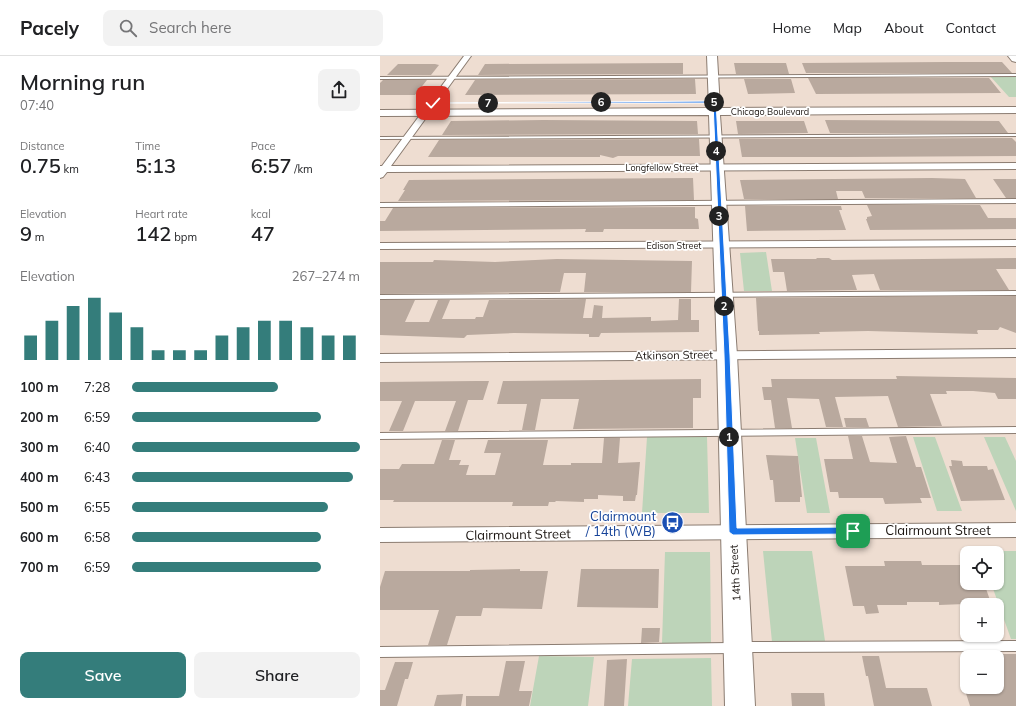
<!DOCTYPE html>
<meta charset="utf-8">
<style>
:root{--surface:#fff;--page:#f2f2f2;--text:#202124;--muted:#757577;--line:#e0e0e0;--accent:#347d7b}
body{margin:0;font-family:Mulish,sans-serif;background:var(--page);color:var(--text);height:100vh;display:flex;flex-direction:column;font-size:15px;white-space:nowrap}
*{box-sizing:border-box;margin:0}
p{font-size:13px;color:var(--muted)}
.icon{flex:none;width:22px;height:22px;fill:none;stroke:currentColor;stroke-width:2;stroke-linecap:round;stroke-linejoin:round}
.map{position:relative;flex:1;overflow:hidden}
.side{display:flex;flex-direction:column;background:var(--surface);width:380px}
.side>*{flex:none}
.controls{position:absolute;left:580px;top:490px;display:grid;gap:8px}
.controls a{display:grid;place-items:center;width:44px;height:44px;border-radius:8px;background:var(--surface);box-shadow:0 1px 3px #0004;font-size:20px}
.pin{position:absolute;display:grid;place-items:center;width:34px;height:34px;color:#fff;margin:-17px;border-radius:8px;box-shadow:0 2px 6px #0006}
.km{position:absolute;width:20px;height:20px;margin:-10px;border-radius:50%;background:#222;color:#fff;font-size:11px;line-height:20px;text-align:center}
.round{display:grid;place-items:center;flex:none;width:42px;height:42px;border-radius:8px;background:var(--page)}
.overview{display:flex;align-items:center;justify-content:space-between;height:68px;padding:0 20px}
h1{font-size:22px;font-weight:600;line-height:30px}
.figures{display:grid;grid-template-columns:repeat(3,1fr);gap:6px;height:68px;padding:4px 20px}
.figures div{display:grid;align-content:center}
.figures b{font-size:20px;font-weight:600}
.figures small{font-size:11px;font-weight:400}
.figures p{font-size:11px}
.chart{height:112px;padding:8px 20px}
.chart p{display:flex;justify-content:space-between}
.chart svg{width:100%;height:72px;margin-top:4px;stroke:var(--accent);stroke-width:6}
.action{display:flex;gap:8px;margin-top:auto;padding:8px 20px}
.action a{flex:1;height:46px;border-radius:8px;background:var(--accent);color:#fff;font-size:16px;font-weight:600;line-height:46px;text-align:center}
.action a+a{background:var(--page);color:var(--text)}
ul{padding:0 20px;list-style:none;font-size:13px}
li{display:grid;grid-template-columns:64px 48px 1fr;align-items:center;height:30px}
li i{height:10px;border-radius:5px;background:var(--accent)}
header{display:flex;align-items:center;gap:24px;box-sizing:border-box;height:56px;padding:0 20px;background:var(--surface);border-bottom:1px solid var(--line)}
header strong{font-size:19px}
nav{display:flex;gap:22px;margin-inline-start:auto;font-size:14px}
.search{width:280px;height:36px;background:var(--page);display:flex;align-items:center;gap:10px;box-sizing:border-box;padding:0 14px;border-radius:8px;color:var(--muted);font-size:15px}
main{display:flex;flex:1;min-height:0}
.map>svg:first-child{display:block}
</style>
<header>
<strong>Pacely</strong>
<div class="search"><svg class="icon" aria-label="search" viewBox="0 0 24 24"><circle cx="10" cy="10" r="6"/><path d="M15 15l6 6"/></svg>Search here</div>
<nav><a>Home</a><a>Map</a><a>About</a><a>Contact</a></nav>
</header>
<main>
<section class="side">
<div class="overview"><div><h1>Morning run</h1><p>07:40</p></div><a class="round"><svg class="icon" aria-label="share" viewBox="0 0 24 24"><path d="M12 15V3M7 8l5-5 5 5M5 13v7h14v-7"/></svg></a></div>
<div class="figures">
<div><p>Distance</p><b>0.75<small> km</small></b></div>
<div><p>Time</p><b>5:13</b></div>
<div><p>Pace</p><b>6:57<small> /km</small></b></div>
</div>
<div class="figures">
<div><p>Elevation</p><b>9<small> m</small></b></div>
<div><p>Heart rate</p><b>142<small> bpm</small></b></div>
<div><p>kcal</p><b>47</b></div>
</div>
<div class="chart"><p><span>Elevation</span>267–274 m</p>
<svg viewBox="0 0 160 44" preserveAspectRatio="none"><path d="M5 44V29M15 44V20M25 44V11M35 44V6M45 44V15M55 44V24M65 44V38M75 44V38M85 44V38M95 44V29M105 44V24M115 44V20M125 44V20M135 44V24M145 44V29M155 44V29"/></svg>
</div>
<ul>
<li><b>100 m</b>7:28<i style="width:64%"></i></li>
<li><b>200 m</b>6:59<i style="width:83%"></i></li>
<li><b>300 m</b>6:40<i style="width:100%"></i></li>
<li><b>400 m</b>6:43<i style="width:97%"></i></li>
<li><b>500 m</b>6:55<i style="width:86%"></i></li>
<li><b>600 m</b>6:58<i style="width:83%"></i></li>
<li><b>700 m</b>6:59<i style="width:83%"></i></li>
</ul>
<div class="action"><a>Save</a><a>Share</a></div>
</section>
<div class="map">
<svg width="636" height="650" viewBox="0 0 636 650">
<rect width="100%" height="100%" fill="#eeddd1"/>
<path fill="#bdd4b9" d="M610,20H636V41H629Z
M386,196L392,235H364L360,197Z
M267,381H327L329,457H262Z
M533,381H555L582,455H557Z
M604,381H625L636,405V455Z
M415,382H436L450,457H427Z
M383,495H432L445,585L392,586Z
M599,495H636V583H631L611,527H617V497H600Z
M285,496H330L331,588L282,587Z
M159,600L214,601L208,650H150Z
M331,602L332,650H248L252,603Z"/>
<path fill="#b9a99e" d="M565,6H622L632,17H426L422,7Z
M303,7V18L98,19L105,8Z
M354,7H406L409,18H356Z
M18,8H55L59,9L51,19H7Z
M428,22H609L621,37L436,38Z
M315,23L316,38L85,39L95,24Z
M364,23H411L415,37L368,38Z
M3,24H47L35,39H0V27Z
M163,64L317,65L318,78L62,79L71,65Z
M445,64L619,65L628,77H450Z
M356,65H424L428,77L358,78Z
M632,82L636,86V100L466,101H362L359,83Z
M319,83L320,100H238L233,102L220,99V101H48L59,84Z
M313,122L314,144L18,145L25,134H23L29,124Z
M552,122L585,123L596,142H485L482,135H456L458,143H364L360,124Z
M613,123H636V142H626Z
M487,149H600L608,162H636V173L490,174L486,163H487V161L492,160Z
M365,150H461L462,154H459L466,174L367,175Z
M315,151V162L318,163L319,173H224L223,176H205L206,173L0,175V165H5L13,152Z
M436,202H449L452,204L636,202V213H616L629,234H500L494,218L472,219L477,234L407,235L404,216H393L391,203H437Z
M177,203L312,205L311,236H204L206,217H184L180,236L0,238V206H53L54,204L115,206Z
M636,240V277L620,271L618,274H598L597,275L598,278L488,275L439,276L440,278L379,279V275H378L376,242Z
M206,243L203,262H212L214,249L223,250L222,262L271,261V265L298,264L299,243H311V264H319V276L221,277L219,281H209V278L134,277L87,279L84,282L0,279V244H35L25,266H49L58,244H70L62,263H95L96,261H103L109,244Z
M516,320L636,322V343H618L615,337L593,335H566L567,338H550L562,370L518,371L508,340L455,341L463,371H446L439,343L407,342L412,372H395L391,344H384L382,331H392L391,323H517Z
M321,323V342H313V372L193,373L199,343H161L155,374H142L147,348H117L123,325Z
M96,325H109L103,344H88L78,375H65L76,345H35L23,375H9L22,345H0V326Z
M464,362H486L489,371H466Z
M468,380H482L490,406L517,407L509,381L526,380L536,411H541L551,442H540L542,447L505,448L503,442H459L458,436H450L444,403H473Z
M224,382H240L238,407L260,406L257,439H256L255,445H243V440L218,439V443H204V446L176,445L175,446H169L168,450H132L133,446H13L14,444H0V413H19L22,408H54L62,384H75L69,404H81L79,409H89L86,419H115L121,397H104L108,384H168L163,409H191V407H222Z
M386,399L418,400L422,441H420V446H395L393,424H390Z
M571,404L582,405L583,410H607L608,414L613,413L625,444L581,445L569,410H572Z
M504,505H541L542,509H587V527H604L611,547L559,549V546H527V549H497L499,557L486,558L484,550H473L465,510H505Z
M140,513V515H168L162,553L103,552L101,560H76L67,589H48L59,554H0V531L5,515H90V514Z
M201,513H279L278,552L197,551Z
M262,572H280L279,586L261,587Z
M617,598H636V650H590L584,631H617Z
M482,600H499L506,632H547L552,650H494L488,620H486Z
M247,603L244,650H224L227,604Z
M126,605H145L139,635H152L149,650H86V640H119Z
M15,606H33L28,623H25L17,650H0V634H5Z
M411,637H444L445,650H412Z
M83,638L81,650H54L57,639Z"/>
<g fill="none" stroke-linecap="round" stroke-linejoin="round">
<defs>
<path id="lane" d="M636,18V20L0,23V21Z
M636,78V80L0,83V81Z
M636,143V147L0,151V147Z
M636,235V239L0,243V239Z
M636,371V377L0,383V377Z
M636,585V595L362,596L358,594L357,591L358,588L362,586Z
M352,587L356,589L357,592L356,595L352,597L0,601V591Z"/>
<path id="street" d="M84,0H91L11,110L636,107V113L7,116L3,121L0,122V110H2Z
M636,184V190L0,193V187Z
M636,293V301L0,306V298Z
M636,467V481L0,486V472Z"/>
<path id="secondary" d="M327,0H337L340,52L636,51V57L340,59L357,299L375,650H345L337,299L329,59L0,60V54L329,52Z
M628,0H636V6L632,5Z"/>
</defs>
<use href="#lane" stroke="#8b7c71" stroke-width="2"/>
<use href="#street" stroke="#8b7c71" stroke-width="2"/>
<use href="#secondary" stroke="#8b7c71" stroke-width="2"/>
<use href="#lane" fill="#fff" fill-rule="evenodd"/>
<use href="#street" fill="#fff" fill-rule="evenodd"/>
<use href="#secondary" fill="#fff" fill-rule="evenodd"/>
</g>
<path fill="#1a73e8" stroke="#fff" d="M336,45L350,299L357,472L473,471L477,475L473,478L353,479L349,476L344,299L333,47H51Z"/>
<defs>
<symbol id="bus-disc" viewBox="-11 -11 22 22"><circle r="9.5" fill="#1a4fb4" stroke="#fff"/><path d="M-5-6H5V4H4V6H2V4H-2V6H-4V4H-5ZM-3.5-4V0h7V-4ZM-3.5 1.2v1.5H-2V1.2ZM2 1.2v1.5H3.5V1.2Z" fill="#fff"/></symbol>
</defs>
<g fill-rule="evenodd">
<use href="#bus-disc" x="280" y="454" width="25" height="25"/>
</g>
<g text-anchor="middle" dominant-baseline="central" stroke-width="3.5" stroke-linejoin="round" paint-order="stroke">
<g font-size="9" fill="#1b1511" stroke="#fff">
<text x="390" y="55">Chicago Boulevard</text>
<text x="282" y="111">Longfellow Street</text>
<text x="294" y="189">Edison Street</text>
</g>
<g font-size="11" fill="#1b1511" stroke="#fff">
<text transform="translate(294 299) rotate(-1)">Atkinson Street</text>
<text transform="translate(355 517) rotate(-93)">14th Street</text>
</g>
<g font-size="13" fill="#164399" stroke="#fff" text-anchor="end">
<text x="276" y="460">Clairmount<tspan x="276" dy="15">/ 14th (WB)</tspan></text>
</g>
<g font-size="13" fill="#1b1511" stroke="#fff">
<text x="558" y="474">Clairmount Street</text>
<text transform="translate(138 478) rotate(-1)">Clairmount Street</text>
</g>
</g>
</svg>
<div class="controls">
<a><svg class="icon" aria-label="locate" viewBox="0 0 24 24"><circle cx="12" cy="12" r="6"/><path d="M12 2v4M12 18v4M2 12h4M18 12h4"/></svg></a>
<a>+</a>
<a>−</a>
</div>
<div class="pin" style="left:473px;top:475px;background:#1e9e55"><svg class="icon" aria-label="arrive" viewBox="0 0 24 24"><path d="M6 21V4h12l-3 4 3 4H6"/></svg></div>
<div class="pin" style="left:53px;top:47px;background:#d93025"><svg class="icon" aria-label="check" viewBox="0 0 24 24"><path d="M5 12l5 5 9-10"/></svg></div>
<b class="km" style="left:349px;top:381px">1</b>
<b class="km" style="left:344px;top:250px">2</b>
<b class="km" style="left:339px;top:160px">3</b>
<b class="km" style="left:336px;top:95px">4</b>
<b class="km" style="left:334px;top:46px">5</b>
<b class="km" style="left:221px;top:46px">6</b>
<b class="km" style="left:108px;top:47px">7</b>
</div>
</main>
